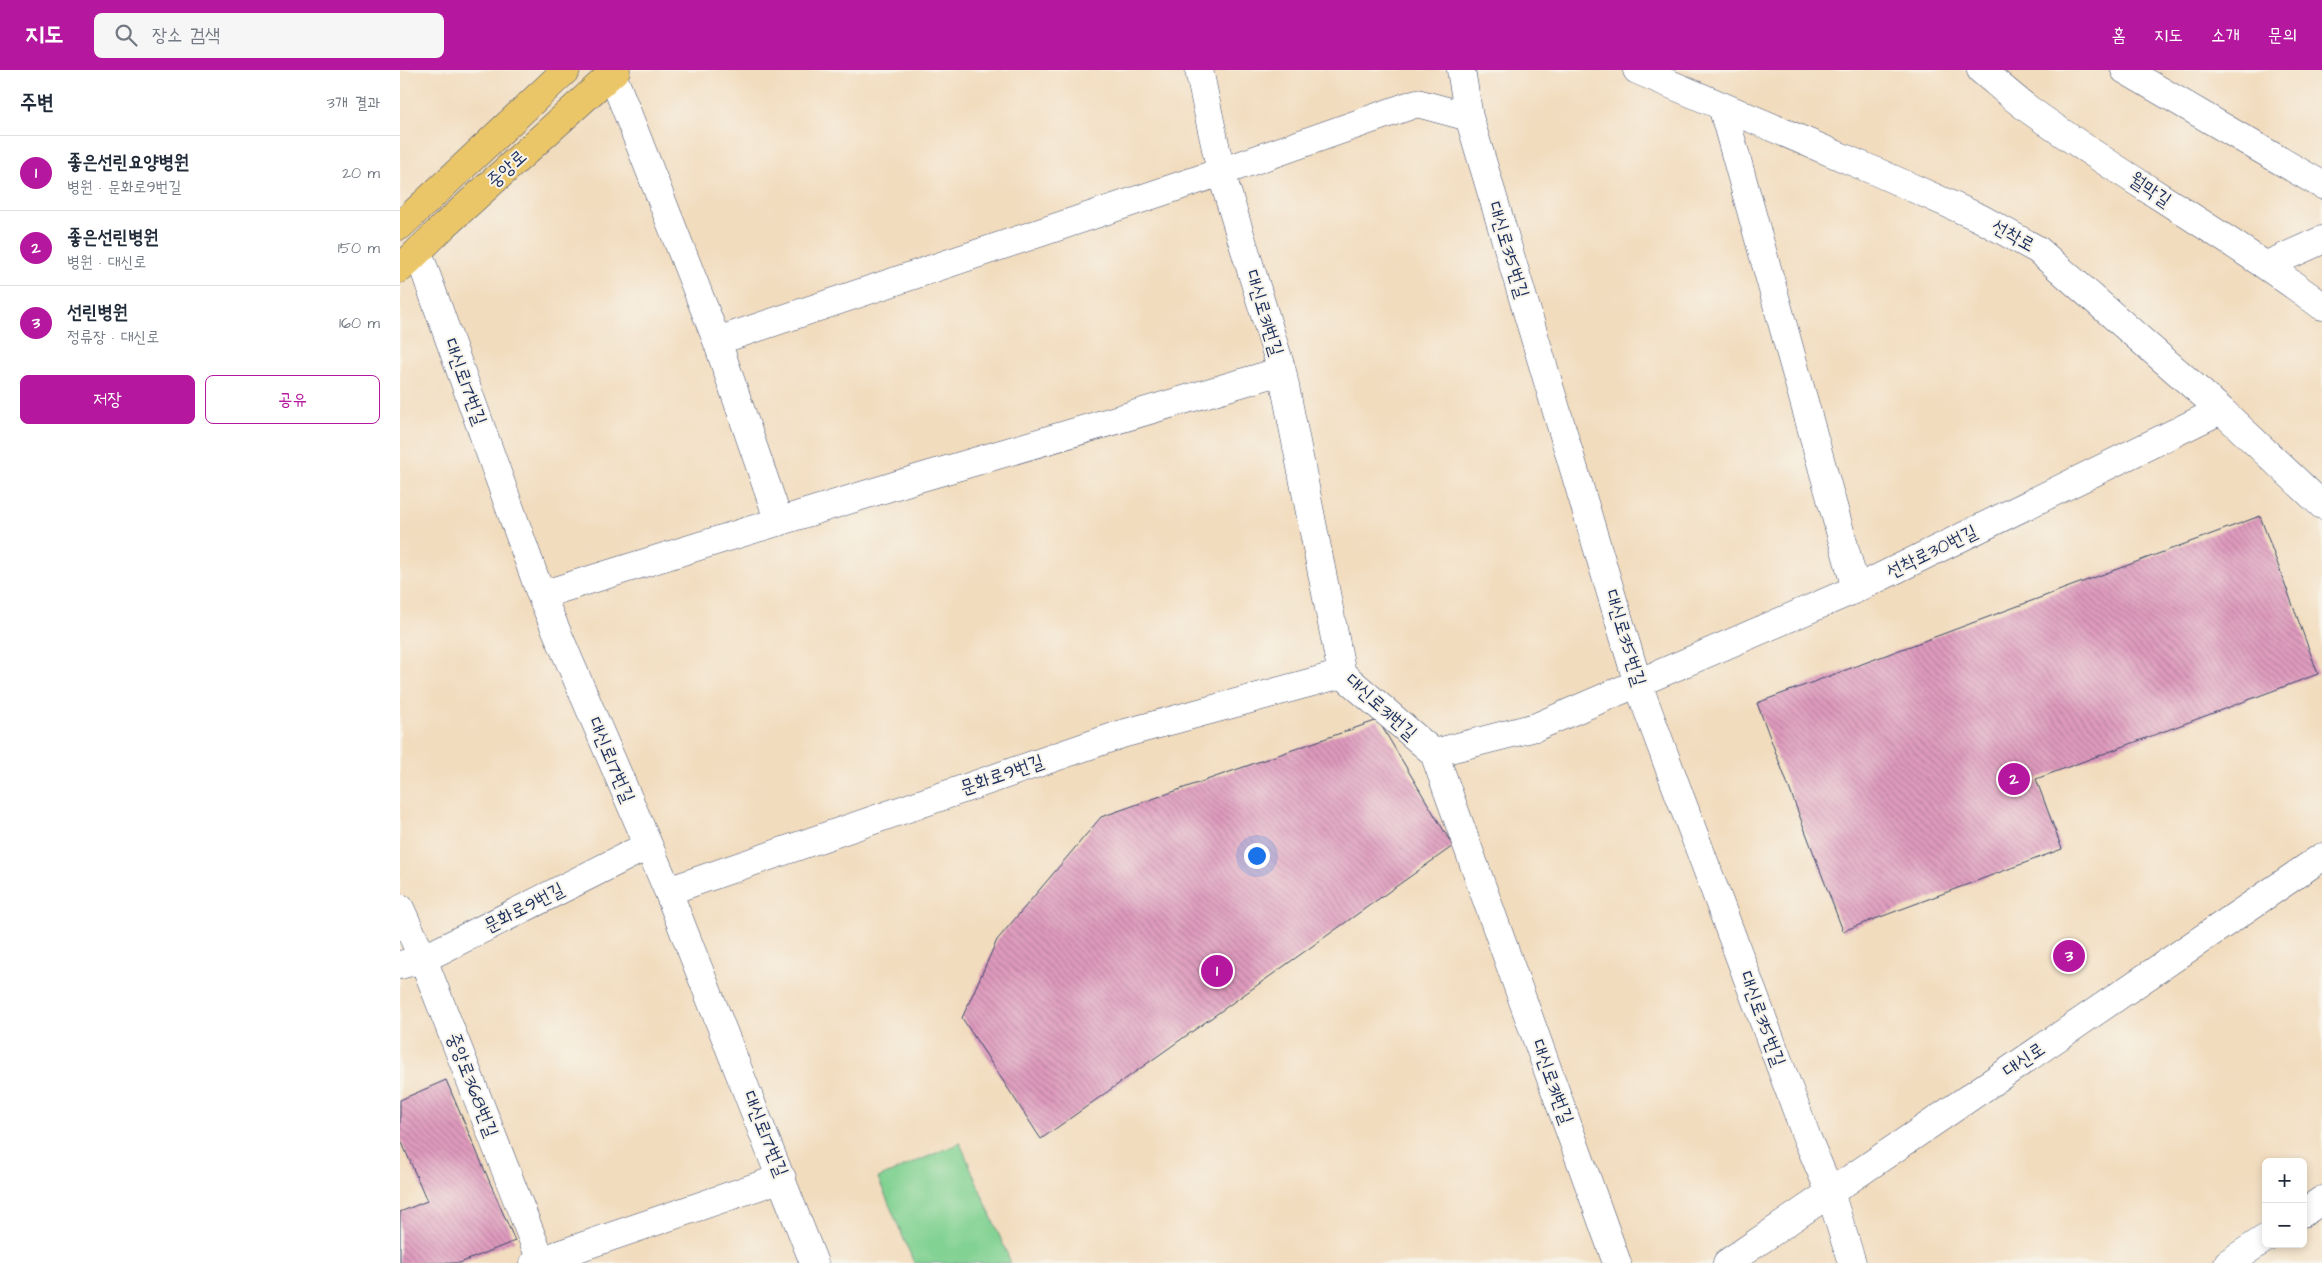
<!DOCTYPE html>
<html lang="ko">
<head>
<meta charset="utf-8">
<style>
	:root { --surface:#fff; --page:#f6f6f7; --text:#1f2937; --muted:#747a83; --line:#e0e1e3; --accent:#b5179e }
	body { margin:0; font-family:"Architects Daughter","Poor Story",sans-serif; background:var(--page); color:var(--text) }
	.controls { position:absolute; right:15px; bottom:15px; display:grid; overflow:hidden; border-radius:8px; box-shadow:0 2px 8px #0003 }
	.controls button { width:45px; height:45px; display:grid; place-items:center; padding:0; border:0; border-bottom:1px solid var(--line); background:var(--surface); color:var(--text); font:25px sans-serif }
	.you { position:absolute; left:856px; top:785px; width:18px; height:18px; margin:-12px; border:4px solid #fff; border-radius:50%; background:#1a73e8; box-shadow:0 0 0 8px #1a73e833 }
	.badge { display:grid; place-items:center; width:32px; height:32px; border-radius:50%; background:var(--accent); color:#fff; font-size:16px; font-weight:700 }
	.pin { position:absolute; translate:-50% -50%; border:2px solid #fff; box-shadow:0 1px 5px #0006 }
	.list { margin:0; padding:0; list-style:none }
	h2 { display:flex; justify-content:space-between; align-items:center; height:65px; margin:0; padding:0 20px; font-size:21px }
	h2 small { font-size:16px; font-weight:400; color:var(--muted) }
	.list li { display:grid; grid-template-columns:32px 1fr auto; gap:15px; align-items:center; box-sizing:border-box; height:75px; padding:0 20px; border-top:1px solid var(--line) }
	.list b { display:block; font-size:19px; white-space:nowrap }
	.list p { margin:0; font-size:16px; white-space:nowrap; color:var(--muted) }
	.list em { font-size:16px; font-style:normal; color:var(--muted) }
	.actions { display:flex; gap:10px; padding:15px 20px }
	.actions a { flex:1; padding:11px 0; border:1px solid var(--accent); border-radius:8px; text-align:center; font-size:18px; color:var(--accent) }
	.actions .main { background:var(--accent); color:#fff }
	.icon { flex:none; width:28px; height:28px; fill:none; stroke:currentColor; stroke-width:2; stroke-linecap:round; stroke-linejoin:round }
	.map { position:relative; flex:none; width:1922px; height:1193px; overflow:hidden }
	header { display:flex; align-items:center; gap:30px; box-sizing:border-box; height:70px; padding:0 25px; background:var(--accent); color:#fff }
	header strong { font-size:24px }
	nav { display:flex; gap:28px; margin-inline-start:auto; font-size:18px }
	.search { width:350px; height:45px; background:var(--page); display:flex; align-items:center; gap:12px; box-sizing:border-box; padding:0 18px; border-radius:8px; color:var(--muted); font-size:19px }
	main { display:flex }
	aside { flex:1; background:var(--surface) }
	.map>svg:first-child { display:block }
	.pitch { fill:#82d293; stroke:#4e8078 }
	.building { fill:url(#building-back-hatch) }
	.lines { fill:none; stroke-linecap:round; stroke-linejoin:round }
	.minor-casing { stroke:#3b496c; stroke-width:29 }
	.major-casing { stroke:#3b496c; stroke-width:29 }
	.minor { stroke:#fff; stroke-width:28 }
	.major { stroke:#ebc669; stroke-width:28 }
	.labels { text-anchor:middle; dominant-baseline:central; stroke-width:4; stroke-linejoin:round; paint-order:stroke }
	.street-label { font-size:19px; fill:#1b2f5e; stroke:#f7f3e8 }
</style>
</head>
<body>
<header>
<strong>지도</strong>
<div class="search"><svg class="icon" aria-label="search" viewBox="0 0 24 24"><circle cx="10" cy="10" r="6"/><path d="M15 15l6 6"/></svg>장소 검색</div>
<nav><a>홈</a><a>지도</a><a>소개</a><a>문의</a></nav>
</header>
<main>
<aside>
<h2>주변<small>3개 결과</small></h2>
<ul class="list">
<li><span class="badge">1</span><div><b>좋은선린요양병원</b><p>병원 · 문화로9번길</p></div><em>20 m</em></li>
<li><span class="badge">2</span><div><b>좋은선린병원</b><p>병원 · 대신로</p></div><em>150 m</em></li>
<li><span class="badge">3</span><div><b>선린병원</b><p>정류장 · 대신로</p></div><em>160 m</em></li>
</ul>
<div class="actions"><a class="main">저장</a><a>공유</a></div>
</aside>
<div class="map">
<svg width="1922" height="1193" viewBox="0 0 1922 1193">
	<defs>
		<pattern id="building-back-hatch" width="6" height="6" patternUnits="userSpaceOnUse" patternTransform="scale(1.25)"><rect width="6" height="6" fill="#df9abd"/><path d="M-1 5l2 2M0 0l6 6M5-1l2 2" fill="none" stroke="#b47e9d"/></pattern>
	</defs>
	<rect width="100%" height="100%" fill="#f7f3e8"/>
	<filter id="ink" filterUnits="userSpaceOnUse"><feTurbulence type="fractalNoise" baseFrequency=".02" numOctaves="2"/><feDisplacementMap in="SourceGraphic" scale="10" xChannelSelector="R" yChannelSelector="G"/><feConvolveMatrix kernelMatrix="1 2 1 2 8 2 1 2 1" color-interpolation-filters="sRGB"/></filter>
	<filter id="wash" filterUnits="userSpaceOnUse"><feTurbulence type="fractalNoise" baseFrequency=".0096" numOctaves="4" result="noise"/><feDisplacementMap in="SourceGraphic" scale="20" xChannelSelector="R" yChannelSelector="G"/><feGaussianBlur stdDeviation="1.12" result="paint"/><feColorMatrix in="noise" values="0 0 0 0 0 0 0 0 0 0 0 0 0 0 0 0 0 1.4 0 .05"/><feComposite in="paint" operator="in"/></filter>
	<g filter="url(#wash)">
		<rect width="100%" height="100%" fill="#f2dcbe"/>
		<!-- pitch -->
		<path class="pitch" d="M560 1073 611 1193H514L478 1108Z"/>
		<g id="blocks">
			<!-- building -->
			<path class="building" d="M1860 446 1918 604 1636 709 1662 779 1443 861 1357 633Z
				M978 650 1053 776 641 1069 562 948 597 870 701 747Z
				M46 1010 115 1171 60 1193H0V1142L27 1131 0 1068V1030Z"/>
		</g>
	</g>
	<g filter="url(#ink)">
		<use href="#blocks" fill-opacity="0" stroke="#3b496c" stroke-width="1"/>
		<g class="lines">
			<defs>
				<path id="minor" d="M799 0 821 102 882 301 942 604 1034 683 1217 1193
					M1061 0 1069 47 1238 614 1407 1068 1430 1122 1452 1193
					M1237 0 1477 102 1580 148 1638 180 1821 340 1922 435
					M1581 0C1598 14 1614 29 1631 41 1726 109 1829 166 1922 236
					M1725 0 1922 115
					M212 4 317 271 379 452
					M1322 36 1456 519
					M18 182 141 525 268 821 414 1193
					M1867 195 1922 170
					M317 271 821 102 1017 33 1069 47
					M141 525 516 409 882 301
					M1034 683 1136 657 1456 519 1821 340
					M268 821 722 664 942 604
					M0 838 23 889 142 1193
					M0 895 23 889 247 776
					M1903 1143 1922 1130
					M134 1193 382 1108
					M1327 1193 1922 787
					M1828 1193 1866 1168"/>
				<path id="major" d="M0 156 166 0
					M0 199 45 155 216 0"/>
			</defs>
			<!-- minor casing -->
			<use href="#minor" class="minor-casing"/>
			<!-- major casing -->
			<use href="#major" class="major-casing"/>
			<!-- minor -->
			<use href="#minor" class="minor"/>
			<!-- major -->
			<use href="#major" class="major"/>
		</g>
	</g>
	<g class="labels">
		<!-- street labels -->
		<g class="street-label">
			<text transform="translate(107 99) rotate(-42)">중앙로</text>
			<text transform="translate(1750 120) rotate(34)">월막길</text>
			<text transform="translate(1613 166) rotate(29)">선착로</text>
			<text transform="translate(1108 180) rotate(73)">대신로35번길</text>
			<text transform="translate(864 243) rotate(73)">대신로31번길</text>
			<text transform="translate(65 312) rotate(70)">대신로17번길</text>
			<text transform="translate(1532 482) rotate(-26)">선착로30번길</text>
			<text transform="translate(1225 568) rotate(73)">대신로35번길</text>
			<text transform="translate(981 637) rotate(42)">대신로31번길</text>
			<text transform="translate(211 690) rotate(67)">대신로17번길</text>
			<text transform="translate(602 705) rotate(-19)">문화로9번길</text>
			<text transform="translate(124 838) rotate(-27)">문화로9번길</text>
			<text transform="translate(1362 949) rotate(70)">대신로35번길</text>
			<text transform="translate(1624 990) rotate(-34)">대신로</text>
			<text transform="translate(1152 1012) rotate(70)">대신로31번길</text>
			<text transform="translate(72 1015) rotate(69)">중앙로368번길</text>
			<text transform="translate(365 1064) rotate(68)">대신로17번길</text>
		</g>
	</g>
</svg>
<div class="controls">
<button>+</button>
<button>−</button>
</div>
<div class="you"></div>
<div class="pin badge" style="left:817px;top:901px">1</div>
<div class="pin badge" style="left:1614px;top:709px">2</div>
<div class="pin badge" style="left:1669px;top:886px">3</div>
</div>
</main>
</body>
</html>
